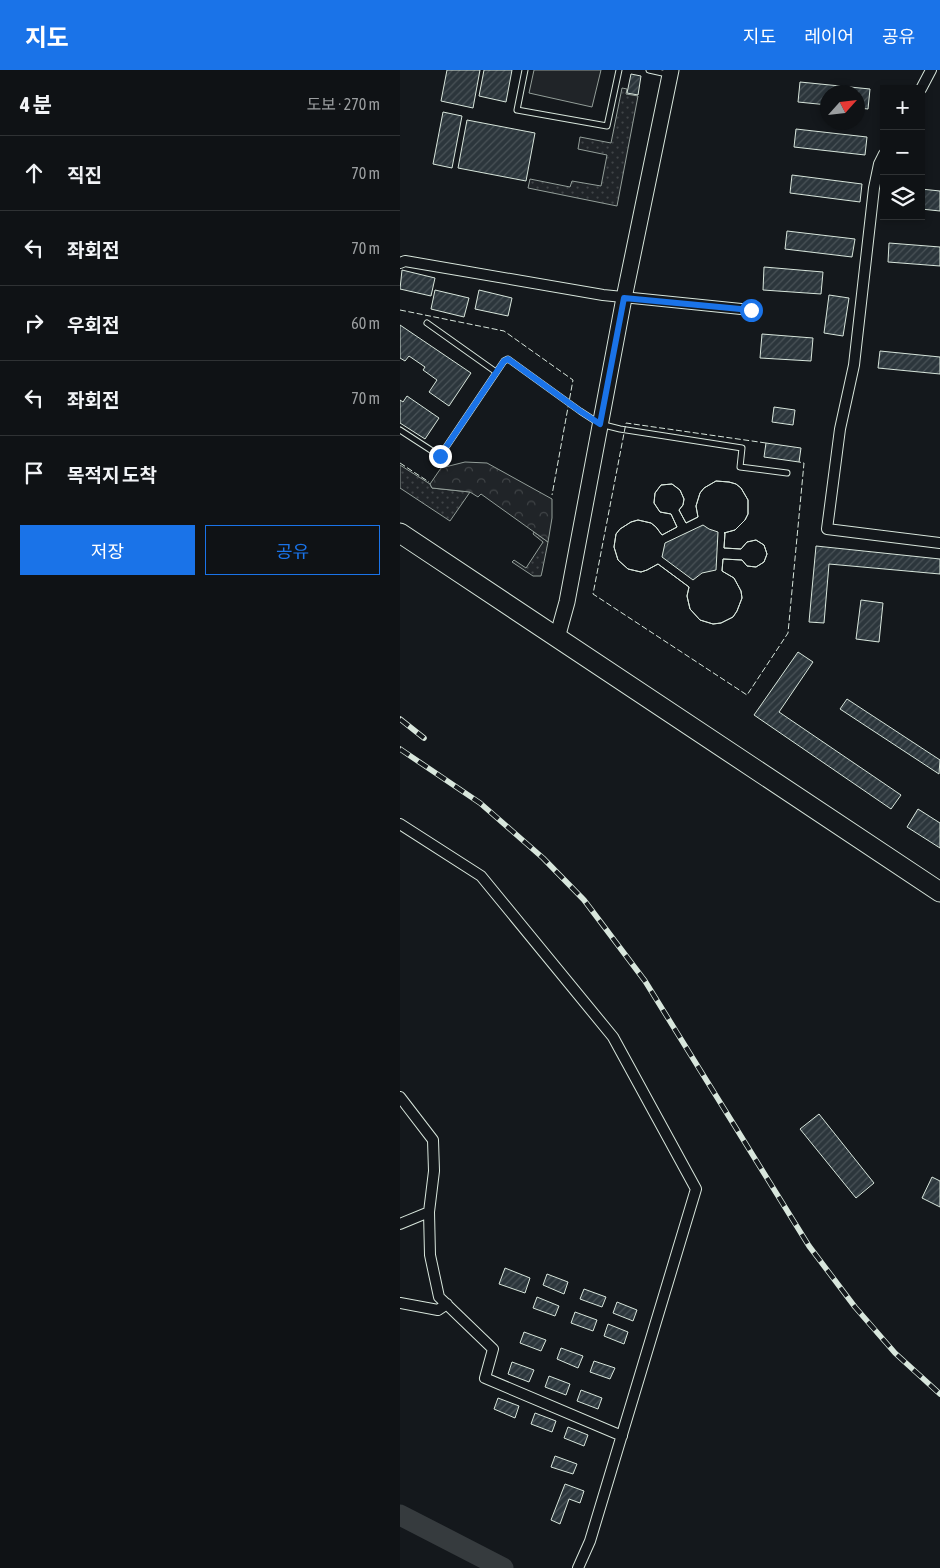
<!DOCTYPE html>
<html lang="ko">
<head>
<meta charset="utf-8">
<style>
	:root { --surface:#0f1215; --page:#181b1e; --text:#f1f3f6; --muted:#9b9ea0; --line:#2f3234; --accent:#1a73e8 }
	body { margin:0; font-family:"Asap Condensed","Noto Sans KR",sans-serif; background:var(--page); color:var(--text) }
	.controls { position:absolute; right:15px; top:15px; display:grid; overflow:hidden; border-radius:0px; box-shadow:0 2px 8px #0003 }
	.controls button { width:45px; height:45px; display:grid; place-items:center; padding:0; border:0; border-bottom:1px solid var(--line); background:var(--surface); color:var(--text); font:25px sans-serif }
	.compass { position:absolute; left:420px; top:15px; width:45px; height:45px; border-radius:50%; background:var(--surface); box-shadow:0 2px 8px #0003; rotate:63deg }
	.stop { position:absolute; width:15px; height:15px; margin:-11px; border:4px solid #1a73e8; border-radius:50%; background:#fff }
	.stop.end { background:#1a73e8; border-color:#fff; box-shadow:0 1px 5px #0008 }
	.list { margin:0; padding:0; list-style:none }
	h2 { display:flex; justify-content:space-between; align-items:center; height:65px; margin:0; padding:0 20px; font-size:21px }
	h2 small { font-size:16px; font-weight:400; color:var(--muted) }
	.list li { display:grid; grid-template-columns:32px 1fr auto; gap:15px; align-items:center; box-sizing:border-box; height:75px; padding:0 20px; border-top:1px solid var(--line) }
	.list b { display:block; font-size:19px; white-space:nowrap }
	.list em { font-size:16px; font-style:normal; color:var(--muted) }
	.actions { display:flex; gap:10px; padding:15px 20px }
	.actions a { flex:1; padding:11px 0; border:1px solid var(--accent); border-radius:0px; text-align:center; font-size:18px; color:var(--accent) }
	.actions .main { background:var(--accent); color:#fff }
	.icon { flex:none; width:28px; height:28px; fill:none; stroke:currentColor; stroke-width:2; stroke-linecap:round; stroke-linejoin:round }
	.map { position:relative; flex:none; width:540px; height:1498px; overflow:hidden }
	header { display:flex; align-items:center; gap:30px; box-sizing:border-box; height:70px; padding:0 25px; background:var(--accent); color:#fff }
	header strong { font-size:24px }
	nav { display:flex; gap:28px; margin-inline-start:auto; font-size:18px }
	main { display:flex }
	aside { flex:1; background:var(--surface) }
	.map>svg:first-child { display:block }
	.grass { fill:url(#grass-dots); stroke:#939e99 }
	.forest { fill:url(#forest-crowns); stroke:#939e99 }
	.park { fill:#202428; stroke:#939e99 }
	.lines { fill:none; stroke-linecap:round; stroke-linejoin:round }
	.river { stroke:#363b3e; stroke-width:21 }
	.building { fill:url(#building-hatch); stroke:#d8e6dc; fill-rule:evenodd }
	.lane-casing { stroke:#d8e6dc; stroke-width:7 }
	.street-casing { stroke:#d8e6dc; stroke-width:12 }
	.secondary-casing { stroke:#d8e6dc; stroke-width:17 }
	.highway-casing { stroke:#d8e6dc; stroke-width:21 }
	.lane { stroke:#14181c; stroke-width:5 }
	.street { stroke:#14181c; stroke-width:10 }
	.secondary { stroke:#14181c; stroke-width:15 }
	.highway { stroke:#14181c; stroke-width:19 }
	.rail-casing { stroke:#d8e6dc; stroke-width:5.5 }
	.rail { stroke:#14181c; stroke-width:4; stroke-dasharray:11; stroke-linecap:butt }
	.fence { stroke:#d8e6dc; stroke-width:1; stroke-dasharray:6 2.5; stroke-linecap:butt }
	.route { stroke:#1a73e8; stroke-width:6 }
</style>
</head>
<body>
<header>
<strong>지도</strong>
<nav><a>지도</a><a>레이어</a><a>공유</a></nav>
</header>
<main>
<aside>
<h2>4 분<small>도보 · 270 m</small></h2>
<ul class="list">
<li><svg class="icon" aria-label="ahead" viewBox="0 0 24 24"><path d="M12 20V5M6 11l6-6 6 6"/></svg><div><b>직진</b></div><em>70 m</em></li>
<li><svg class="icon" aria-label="left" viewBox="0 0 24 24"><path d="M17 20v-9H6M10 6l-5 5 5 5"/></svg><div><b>좌회전</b></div><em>70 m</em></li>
<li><svg class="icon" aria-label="right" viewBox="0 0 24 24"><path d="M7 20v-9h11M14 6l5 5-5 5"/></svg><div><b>우회전</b></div><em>60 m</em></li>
<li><svg class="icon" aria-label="left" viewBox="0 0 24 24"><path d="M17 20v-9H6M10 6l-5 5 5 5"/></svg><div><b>좌회전</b></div><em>70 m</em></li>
<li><svg class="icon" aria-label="arrive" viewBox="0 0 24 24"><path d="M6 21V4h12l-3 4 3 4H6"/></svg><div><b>목적지 도착</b></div></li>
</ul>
<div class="actions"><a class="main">저장</a><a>공유</a></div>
</aside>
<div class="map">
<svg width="540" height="1498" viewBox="0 0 540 1498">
	<defs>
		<pattern id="grass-dots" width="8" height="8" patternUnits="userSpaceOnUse" patternTransform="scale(1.25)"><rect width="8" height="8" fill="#202428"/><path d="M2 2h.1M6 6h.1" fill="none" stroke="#404447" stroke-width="1.8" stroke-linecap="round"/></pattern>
		<pattern id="forest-crowns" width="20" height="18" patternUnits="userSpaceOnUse" patternTransform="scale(1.25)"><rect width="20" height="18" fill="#202428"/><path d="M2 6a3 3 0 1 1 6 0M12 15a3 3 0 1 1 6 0" fill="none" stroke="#404447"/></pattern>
		<pattern id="building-hatch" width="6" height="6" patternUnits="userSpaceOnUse" patternTransform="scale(1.25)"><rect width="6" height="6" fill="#2c363c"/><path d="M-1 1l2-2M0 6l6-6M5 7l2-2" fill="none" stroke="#4a5358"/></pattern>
	</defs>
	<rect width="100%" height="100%" fill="#14181c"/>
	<!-- grass -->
	<path class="grass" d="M222 18 227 19 226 24 238 26 217 136 128 118 130 109 170 117 172 111 201 116 207 85 178 79 180 67 211 73Z
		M0 395 30 414 32 418 70 422 50 451 0 418Z
		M134 462 148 472 142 502 141 506H133L112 492 114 490 126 498 143 472 133 464Z"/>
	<!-- forest -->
	<path class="forest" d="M65 392 87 393 152 429V448L148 472 81 424 78 427 70 422 32 418 30 414 41 398Z"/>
	<!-- park -->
	<path class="park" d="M134 0H201L192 37 129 23Z"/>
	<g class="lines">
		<!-- river -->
		<path class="river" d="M0 1445 103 1498"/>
	</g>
	<!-- building -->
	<path class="building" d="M47 0H80L73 38 41 31Z
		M84 0H112L106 32 79 26Z
		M231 4 241 6 238 25 227 23Z
		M400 12 470 19 468 39 458 38V22H428V35L398 32Z
		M43 42 62 46 52 98 33 94Z
		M67 50 135 63 126 111 58 98Z
		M396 59 467 67 465 85 394 77Z
		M392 105 462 114 460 132 390 123Z
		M521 119 540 121V141L521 139Z
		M387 161 455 169 452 187 385 179Z
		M489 173 540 177V196L488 192Z
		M364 197 423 202 421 224 363 220Z
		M2 200 35 208 31 226 0 219Z
		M35 220 69 228 64 247 31 239Z
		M79 220 112 228 108 246 75 239Z
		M429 225 449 228 443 266 424 263Z
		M0 255 71 303 49 336 29 322 37 310 23 300 25 297 9 286 5 291 0 288Z
		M362 264 413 268 411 291 360 288Z
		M480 281 540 287V304L478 298Z
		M7 326 39 348 25 369 0 353V330L3 332Z
		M374 337 395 340 393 355 372 352Z
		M366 373 401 378 399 392 364 387Z
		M316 411 329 412 336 414 341 418 348 430V444L345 450 335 460 324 463H325L324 478 341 479 347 472 356 470 364 475 367 484 364 492 356 497 347 496 342 490 323 489 322 501 334 508 341 521 342 528 337 541 333 547 321 553 313 554 300 550 290 539 287 526 289 517 258 494 247 500 241 502 228 499 218 490 214 477 216 464 220 459 231 452 238 450 251 453 256 457 262 465 277 457 271 444 260 442 254 433 255 423 261 415 272 414 280 420 284 429 283 435 279 440 286 453 298 447 296 436 300 423 304 418ZM303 455 309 459 318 462 316 500 302 503 293 510 262 487 265 473Z
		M316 411 329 412 336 414 341 418 348 430V444L345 450 335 460 324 463H325L324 478 341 479 347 472 356 470 364 475 367 484 364 492 356 497 347 496 342 490 323 489 322 501 334 508 341 521 342 528 337 541 333 547 321 553 313 554 300 550 290 539 287 526 289 517 258 494 247 500 241 502 228 499 218 490 214 477 216 464 220 459 231 452 238 450 251 453 256 457 262 465 277 457 271 444 260 442 254 433 255 423 261 415 272 414 280 420 284 429 283 435 279 440 286 453 298 447 296 436 300 423 304 418Z
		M416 476 540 489V504L429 494 424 553 409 552Z
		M461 530 483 533 479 572 456 569Z
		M398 582 413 592 379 642 501 725 491 739 354 645Z
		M447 629 540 690 539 704 440 639Z
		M518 739 540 753V778L507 757Z
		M419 1044 474 1113 456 1128 400 1059Z
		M532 1107 540 1111V1137L522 1128Z
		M105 1198 130 1208 125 1223 99 1214Z
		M147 1204 168 1212 164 1224 143 1215Z
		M184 1219 206 1227 202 1237 180 1229Z
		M137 1227 159 1236 155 1246 133 1238Z
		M217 1232 237 1240 233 1251 213 1243Z
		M175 1242 197 1250 193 1261 171 1253Z
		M208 1254 228 1262 224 1274 204 1266Z
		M124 1262 146 1270 141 1281 120 1273Z
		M161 1278 183 1286 178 1298 157 1289Z
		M194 1291 215 1298 210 1309 190 1302Z
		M112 1292 134 1300 129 1312 108 1304Z
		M149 1306 170 1314 166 1325 145 1317Z
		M181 1320 202 1328 198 1339 177 1331Z
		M98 1328 119 1336 115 1348 94 1339Z
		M135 1343 156 1351 152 1362 131 1354Z
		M168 1357 188 1365 184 1376 164 1368Z
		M155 1386 177 1394 173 1404 151 1397Z
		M165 1414 184 1421 180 1433 169 1429 160 1454 151 1450Z"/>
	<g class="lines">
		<defs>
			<path id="lane" d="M125 0 117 40 207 56 219 0
				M249 0 267 4
				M27 253 96 302
				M0 360 40 386 104 291 108 289 180 341 200 354 220 359 342 378 340 397 387 403"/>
			<path id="street" d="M521 19 531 0
				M484 84 479 94 474 118 454 295 440 359 427 459 540 473
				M0 193 5 191 203 225 351 240
				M0 754 81 806 213 967 296 1119 190 1471 178 1498
				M0 1027 33 1070 34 1101 29 1142 30 1185 39 1227 93 1279 85 1308 222 1366
				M0 1154 29 1142
				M0 1233 38 1240 47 1234"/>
			<path id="secondary" d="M157 568 167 532 224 228 271 0"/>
			<path id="highway" d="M0 463 540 822"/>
		</defs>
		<!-- lane casing -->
		<use href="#lane" class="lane-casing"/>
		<!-- street casing -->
		<use href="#street" class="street-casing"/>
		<!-- secondary casing -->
		<use href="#secondary" class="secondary-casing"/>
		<!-- highway casing -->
		<use href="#highway" class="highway-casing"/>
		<!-- lane -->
		<use href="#lane" class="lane"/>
		<!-- street -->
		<use href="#street" class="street"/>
		<!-- secondary -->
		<use href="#secondary" class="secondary"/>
		<!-- highway -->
		<use href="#highway" class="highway"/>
		<defs>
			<path id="rail" d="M0 649 24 668
				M0 679 80 733 143 788 184 830 245 911 409 1176 455 1237 495 1283 540 1324"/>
		</defs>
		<!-- rail casing -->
		<use href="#rail" class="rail-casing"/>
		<!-- rail -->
		<use href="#rail" class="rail"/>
		<!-- fence -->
		<path class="fence" d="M0 240 104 261 173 310 152 425
			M366 373 226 353 193 524 347 625 388 563 404 393 399 392
			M0 393 29 412"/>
	</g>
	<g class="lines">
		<!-- route -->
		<path class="route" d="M40 386 104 291 108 289 180 341 200 354 224 228 351 240"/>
	</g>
</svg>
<div class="controls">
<button>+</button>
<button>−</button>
<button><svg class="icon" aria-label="layers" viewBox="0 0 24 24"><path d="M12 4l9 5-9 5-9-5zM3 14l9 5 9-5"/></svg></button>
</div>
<svg class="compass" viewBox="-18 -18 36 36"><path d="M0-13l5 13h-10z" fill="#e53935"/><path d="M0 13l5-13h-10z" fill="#9b9ea0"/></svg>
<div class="stop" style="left:351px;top:240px"></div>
<div class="stop end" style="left:40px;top:386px"></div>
</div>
</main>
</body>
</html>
